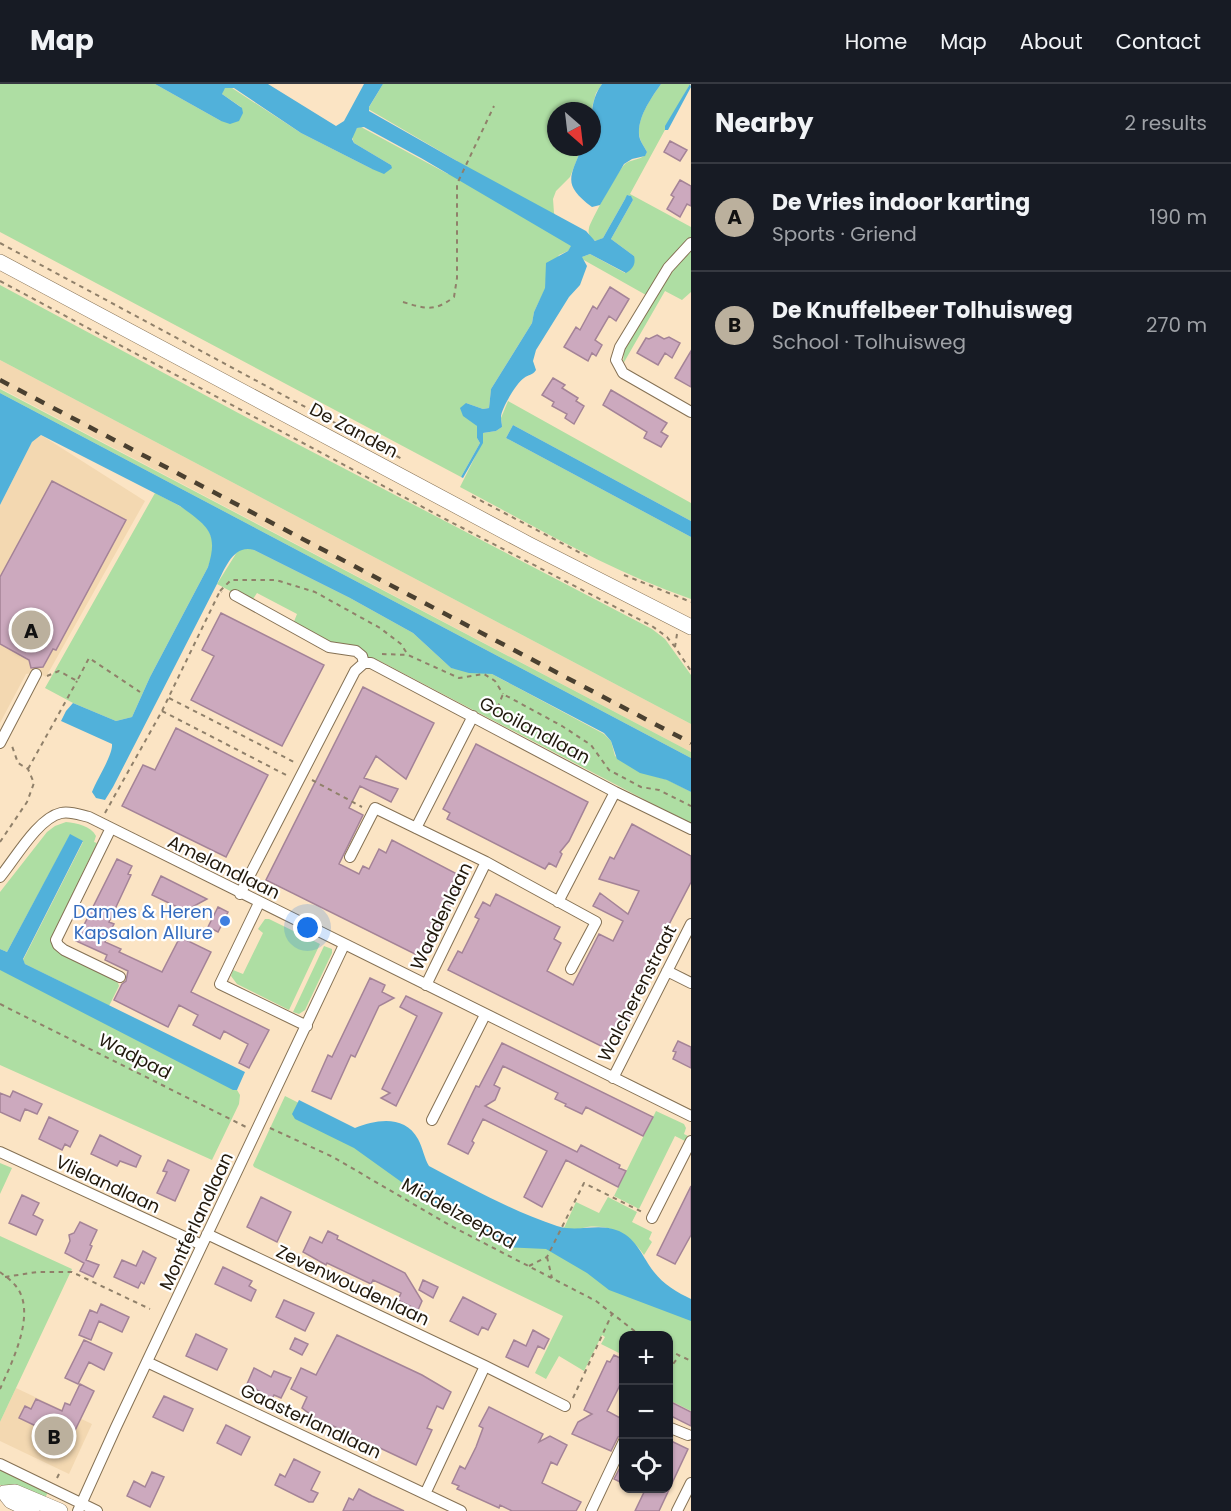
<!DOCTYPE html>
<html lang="en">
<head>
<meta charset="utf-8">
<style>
	:root { --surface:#171b24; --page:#242831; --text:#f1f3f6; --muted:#9ea1a6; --line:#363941; --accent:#bbb09d }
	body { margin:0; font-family:Poppins,sans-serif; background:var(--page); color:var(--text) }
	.controls { position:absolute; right:18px; bottom:18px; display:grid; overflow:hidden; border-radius:12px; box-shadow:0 2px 4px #0004 }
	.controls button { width:54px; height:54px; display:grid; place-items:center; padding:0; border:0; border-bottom:2px solid var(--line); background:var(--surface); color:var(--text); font:30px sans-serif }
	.compass { position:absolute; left:547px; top:18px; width:54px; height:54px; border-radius:50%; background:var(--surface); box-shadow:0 2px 4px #0004; rotate:152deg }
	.you { position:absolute; left:308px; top:844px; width:21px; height:21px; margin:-15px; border:4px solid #fff; border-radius:50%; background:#1a73e8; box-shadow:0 0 0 9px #1a73e833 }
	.badge { display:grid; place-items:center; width:39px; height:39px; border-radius:50%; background:var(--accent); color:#111; font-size:20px; font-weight:700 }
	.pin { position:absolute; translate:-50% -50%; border:3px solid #fff; box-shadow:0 2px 6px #0006 }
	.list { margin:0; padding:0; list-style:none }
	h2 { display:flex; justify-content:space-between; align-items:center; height:78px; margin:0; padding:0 24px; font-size:26px }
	h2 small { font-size:20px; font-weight:400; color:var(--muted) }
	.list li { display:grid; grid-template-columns:39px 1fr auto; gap:18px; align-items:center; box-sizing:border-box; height:108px; padding:0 24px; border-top:2px solid var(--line) }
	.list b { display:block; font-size:22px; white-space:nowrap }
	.list p { margin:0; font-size:20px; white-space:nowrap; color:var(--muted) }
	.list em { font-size:20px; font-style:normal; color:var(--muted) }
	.icon { flex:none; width:33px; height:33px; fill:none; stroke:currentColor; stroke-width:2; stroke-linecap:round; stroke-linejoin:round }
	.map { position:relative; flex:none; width:691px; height:1427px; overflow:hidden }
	header { display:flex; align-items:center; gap:36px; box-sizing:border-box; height:84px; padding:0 30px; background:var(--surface); border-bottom:2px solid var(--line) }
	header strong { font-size:28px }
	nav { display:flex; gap:33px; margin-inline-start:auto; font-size:21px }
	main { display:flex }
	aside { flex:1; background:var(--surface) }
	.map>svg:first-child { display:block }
	.built { fill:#f3d8b1 }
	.green { fill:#aedea3 }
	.water { fill:#51b1da }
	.building { fill:#cca9be; stroke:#a48397; stroke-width:1.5 }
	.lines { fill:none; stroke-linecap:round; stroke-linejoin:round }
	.street-casing { stroke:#857154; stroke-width:12 }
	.secondary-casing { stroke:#857154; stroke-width:16 }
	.path { stroke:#90806a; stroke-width:2; stroke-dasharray:4.5 4.5; stroke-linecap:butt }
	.street { stroke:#fff; stroke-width:10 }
	.secondary { stroke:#fff; stroke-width:15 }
	.rail { stroke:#4a4030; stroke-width:4.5; stroke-dasharray:10 10; stroke-linecap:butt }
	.shop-dot { fill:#3f7fe0; stroke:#fff; stroke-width:2 }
	.labels { text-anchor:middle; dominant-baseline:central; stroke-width:4.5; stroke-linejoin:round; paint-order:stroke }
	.street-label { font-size:18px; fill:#21190d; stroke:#fff }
	.shop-label { font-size:18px; fill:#366cbe; stroke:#fff; text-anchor:end }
</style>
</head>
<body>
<header>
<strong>Map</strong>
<nav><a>Home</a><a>Map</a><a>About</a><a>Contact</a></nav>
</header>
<main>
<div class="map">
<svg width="691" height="1427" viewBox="0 0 691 1427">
	<rect width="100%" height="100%" fill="#fbe4c4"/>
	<!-- built -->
	<path class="built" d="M0 276 691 640V668L0 304Z
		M41 351 145 417 46 593 37 588 26 590 0 639V421L32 358Z
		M16 1304 92 1340 69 1390 0 1357V1338Z"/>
	<!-- green -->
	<path class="green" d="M0 0H155L221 37 241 23 222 10 223 5 229 2 301 49 372 85 391 81 354 59 352 53 357 44 361 43 448 90 457 77 368 25 383 0H602L596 9 591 27H556V63H582L570 93 556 107 553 115 554 129 572 162 568 167 559 171 546 195 545 205 534 228 532 239 491 305 489 324 483 325 466 319 477 342V354L480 359 461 393 0 148Z
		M661 0H690L630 110 691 143V153L676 168 646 211 582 175V173L590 170 625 189 634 172 611 155 633 116 629 111 625 115 603 154 596 157 591 154C589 150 588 149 589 144 590 138 618 87 624 81 631 74 643 77 647 68 644 62 639 56 639 49 638 32 652 13 661 0Z
		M691 166V208L682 216 665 207 623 280 624 267 661 204 677 181Z
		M0 201 257 339 652 545 665 555 691 591V640L0 276Z
		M0 305 691 668V674L0 309Z
		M508 317 691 419V437L513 341 506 354 691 453V515C610 487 536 443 460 403L483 357V349L496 347 502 343 501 334Z
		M155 409C175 420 209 433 213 459 214 467 211 475 208 483L150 593 132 633 116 637 73 619 45 604Z
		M250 464 350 514 413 549 451 584 492 590 604 650 611 657 615 672 647 690 668 696 691 708V740L378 576 368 573 365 569 336 561 293 540 297 530 257 509 251 518 217 500 237 468 241 465Z
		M66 738C77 739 91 742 96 752L94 758 97 759 51 855 118 899 119 902 109 922 25 880 23 876 83 758 70 751 7 868 0 865V808L47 748 55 742Z
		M265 835H269L320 860 289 926 237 900 231 892 233 886 243 890 263 849 258 845Z
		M324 862 332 865V869L305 926 299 930 293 928Z
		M0 876 237 1006 240 1011 239 1020 212 1076 0 981Z
		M285 1012 691 1217V1327L669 1316V1289L672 1285 669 1284 668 1252H624L623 1271 601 1260 605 1253 602 1251 584 1287 559 1272 546 1295 535 1289 563 1232 254 1083 253 1081Z
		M656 1027 684 1040 686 1044 684 1050 688 1052 685 1057 675 1052 639 1125 614 1112Z
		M0 1079 12 1084 0 1110Z
		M608 1113 637 1128 632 1138 652 1148 649 1155 652 1158 644 1171C631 1152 612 1140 587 1143 578 1145 573 1147 564 1144L576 1118 599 1129Z
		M0 1152 72 1185 0 1338Z
		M0 1386 48 1408 44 1416 0 1401Z"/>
	<!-- water -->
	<path class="water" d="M155 0H268L336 42 344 37 364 0H383L369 23V27L457 77 586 147 595 157 603 154 625 115 627 111 631 112 633 116 611 155 634 172C636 180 633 185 626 189L590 170 582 173 587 182 580 201 569 213 536 266 533 277 536 286C532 292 529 290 524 294 517 298 501 325 501 333 501 337 502 340 502 343L496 347 483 349V359L463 394 461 393 480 359 477 354V342L463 332 460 324 466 319 483 325 489 324 491 305 532 239 534 228 545 204 546 179 568 167 571 162 421 74 364 43 357 44 352 55 354 59 391 81 392 84 384 90 372 85 301 49 234 4H225L222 10 242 24 243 29 239 37 230 40 221 37Z
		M602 0H661C652 13 638 32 639 50 639 56 644 62 647 68L645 72 632 75 624 80 600 121 592 123C562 100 570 94 582 63H592C592 40 588 19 602 0Z
		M690 0 691 3 668 46H665V42Z
		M0 309 691 674V708L667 696 640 689 617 675 611 657 604 649 492 590 469 589 451 584 413 549 350 514 254 466C233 460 225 485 217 500L113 703 105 716 96 714 92 708C97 695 113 671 112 660L61 637 66 627 73 619 116 637 132 633 150 593 208 483C219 448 207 442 180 422L41 351 32 358 0 421Z
		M513 341 691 437V453L506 354Z
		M70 750 83 757 23 875 25 880 245 988 237 1006H233L0 886V865L7 868Z
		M299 1016 355 1044C377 1035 405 1031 418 1055 423 1064 424 1074 429 1082 471 1104 512 1127 557 1142 579 1149 597 1138 619 1147 637 1155 643 1174 654 1188 663 1200 678 1209 691 1215V1237L609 1206 587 1189 546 1165 505 1163 421 1112 354 1064 295 1035 292 1030Z"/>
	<!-- building -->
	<path class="building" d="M670 57 687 66 680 77 664 68Z
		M680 96 691 102V122L687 120 680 133 667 125 674 113 671 111Z
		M610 203 629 215 616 237 609 232 595 256 602 261 596 272 592 269 588 277 564 263 576 243 580 246 593 222 597 225Z
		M657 251 664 255 669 253 680 259 672 274 665 269 658 281 637 269 646 254 649 255Z
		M691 267V303L675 294Z
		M553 294 565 301 562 304 578 314 576 317 584 322 574 340 565 334 567 330 552 322 554 318 542 311Z
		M611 306 667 339 661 348 668 352 661 363 644 354 647 348 603 321Z
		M52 397 126 436 56 566 53 565 43 583 31 584 29 576 0 560V493Z
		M221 529 324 581 282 662 191 616 214 572 202 566Z
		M363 603 434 639 406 695 376 672 364 694 398 705 391 718 360 702 349 724 363 731 339 780 359 790 363 782 369 785 379 765 386 769 392 756 457 790 450 802 457 806 441 842H440L423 874 266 796Z
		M176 644 268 691 226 773 122 722 143 681 155 686Z
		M476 660 588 718 569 757 560 768 562 770 556 783 549 779 545 785 447 735 450 729 443 725Z
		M632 740 691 772V798L624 927 631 931 625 942 618 938 605 964 448 886 458 867 462 869 479 835 475 833 483 818 490 822 496 810 560 843 554 855 561 859 547 887 573 901 599 850 613 857 623 837 593 822 600 809 628 830 639 807 599 795 610 773 614 775Z
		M117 775 132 782 128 790 131 791 109 838 114 840 105 858 121 865 119 868 162 888 180 853 211 868 191 908 269 946 249 984 239 979 248 960 224 947 220 955 193 941 198 931 179 921 168 943 114 916 122 900 126 897 128 887 105 876 107 871 76 857Z
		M161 792 207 815 185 827 171 820 152 811Z
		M218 823 228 828 218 848 208 843Z
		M370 894 385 901 382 908 394 914 379 922 355 973 351 971 331 1015 312 1007 328 971 332 973Z
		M406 912 442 929 396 1022 381 1014 390 1009 382 1005 417 932 400 923Z
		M678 957 691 963V984L673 975 676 968 673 967Z
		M502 959 653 1033 643 1052 586 1023 582 1030 565 1022 566 1020 555 1015 558 1009 503 982 494 1001 500 1004 495 1016 485 1022 577 1068 581 1061 620 1081 619 1084 626 1087 618 1103 566 1076 542 1123 524 1113 547 1067 483 1035 472 1057 474 1059 468 1070 448 1060 476 1002 479 1003Z
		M13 1007 42 1020 37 1030 25 1025 20 1037 0 1028V1009L10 1013Z
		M49 1033 78 1047 70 1063 65 1060 62 1066 39 1055Z
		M100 1051 141 1072 136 1083 120 1077 117 1082 91 1070Z
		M168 1076 189 1086 175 1117 157 1109 167 1088 163 1087Z
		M691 1102V1151L675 1180 657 1171Z
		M22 1111 39 1119 33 1131 43 1136 36 1151 9 1139Z
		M261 1113 291 1128 277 1158 247 1143Z
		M80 1138 97 1146 90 1161 92 1162 86 1176 99 1181 93 1193 80 1187 84 1179 65 1169 70 1157 69 1151 74 1149Z
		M328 1147 338 1152 337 1155 405 1189 422 1217 418 1226 398 1216 401 1209 373 1196 371 1200 327 1179 326 1181 303 1168 310 1153 322 1159Z
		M143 1167 156 1174 144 1200 141 1198 138 1204 114 1193 122 1176 136 1182Z
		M223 1183 252 1197 249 1202 256 1206 251 1217 215 1200Z
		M423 1196 438 1203 433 1214 419 1206Z
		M463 1213 496 1230 488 1246 482 1243 478 1251 450 1237Z
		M284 1216 314 1229 305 1247 276 1233Z
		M101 1220 129 1233 122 1248 99 1237 91 1256 79 1251 90 1226 97 1229Z
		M533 1246 549 1255 544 1265 538 1262 528 1283 506 1273 514 1256 526 1262Z
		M196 1250 227 1265 217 1286 186 1272Z
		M337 1251 422 1291 451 1308 443 1325 437 1322 427 1344 432 1346 416 1381 314 1333 302 1324 307 1313 291 1305 301 1284 316 1291Z
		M295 1254 308 1260 302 1271 290 1265Z
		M84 1256 112 1269 104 1286 89 1278 78 1300 65 1294Z
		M614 1271 624 1276V1293L607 1327 624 1336V1350L618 1353 611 1367 572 1350 578 1338 592 1330 584 1326 607 1277 610 1278Z
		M254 1284 271 1293 274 1287 291 1294 281 1314 274 1311 272 1315 247 1300Z
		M80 1300 94 1307 67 1363 36 1348 38 1343 19 1334 25 1322 31 1325 36 1315 62 1327 65 1319 70 1321Z
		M164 1312 193 1325 183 1347 153 1333Z
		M669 1317 691 1328V1342L669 1331Z
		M489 1323 543 1350 539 1358 550 1352 567 1361 557 1381 551 1378 542 1399 581 1418 576 1427H512L500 1421 499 1424 457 1405 459 1402 452 1399 460 1382 465 1385 476 1363 483 1344 479 1342Z
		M226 1341 250 1353 241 1371 217 1359Z
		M669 1356 688 1365 659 1427H635L646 1404H669Z
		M294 1375 320 1388 311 1406 318 1409 313 1418H309L275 1401 280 1390 285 1393Z
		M624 1376V1400L614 1395Z
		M152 1388 164 1393 150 1423 127 1412 134 1397 145 1403Z
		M359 1405 372 1412 404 1427H343L349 1414 353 1416Z"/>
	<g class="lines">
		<defs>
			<path id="street" d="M691 159 668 184 620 263 616 276 623 289 691 328
				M235 511 329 563 356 567 362 572 364 579
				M0 659 36 590
				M416 744 473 632
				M110 746 56 856 58 861 64 866 120 893
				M350 773 375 724 486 778 596 838 571 885
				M0 793C15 775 38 734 61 729 71 727 80 731 89 733L691 1032
				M240 810 355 587 364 579H371L615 708 691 745
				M558 818 615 708
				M259 819 220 900 307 942
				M667 887 691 899
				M426 901 486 778
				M613 994 691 840
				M432 1036 485 931
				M0 1068 202 1161
				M652 1134 691 1057
				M207 1150 485 1282 565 1322
				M147 1278 461 1427
				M668 1343 688 1351
				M0 1380 97 1427
				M425 1410 485 1282
				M78 1427 116 1343 344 861
				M591 1427 624 1357
				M677 1427 691 1399"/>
			<path id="secondary" d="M0 178 528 460 691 543
				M4 1409 15 1408 60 1427
				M7 1412 11 1417 32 1427"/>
		</defs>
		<!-- street casing -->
		<use href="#street" class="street-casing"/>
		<!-- secondary casing -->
		<use href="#secondary" class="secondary-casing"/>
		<!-- path -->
		<path class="path" d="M0 159 404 376
			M0 197 447 436 652 542 667 553 675 563
			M403 218C426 225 434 228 454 213L457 194V100L494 22
			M472 412 590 474
			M624 491 691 518
			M220 507 231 496H276L315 508 380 544 401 560 408 571
			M677 550 675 563 691 587
			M382 570 408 571 459 594 484 590 495 597 503 610
			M47 592 59 587 77 597 89 574 140 608
			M169 614 294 678
			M162 627 288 692
			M494 632 503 610 562 642 591 661 609 686 641 703 659 706 691 722
			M28 685 77 597
			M312 696 362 723
			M105 729 162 627 220 507 222 508
			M0 758 27 718 34 699 28 685 18 679 12 662
			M0 920 246 1043
			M270 1044 333 1073 451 1142 596 1217 641 1252
			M547 1173 552 1194
			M529 1182 547 1173 584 1099 642 1128
			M0 1188C5 1192 11 1196 15 1201 38 1227 12 1278 0 1305
			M5 1193 37 1188H72L150 1225
			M668 1266 691 1277
			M668 1287 679 1272
			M573 1314 612 1230
			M57 1394 60 1388"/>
		<!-- street -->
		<use href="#street" class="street"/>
		<!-- secondary -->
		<use href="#secondary" class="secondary"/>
		<!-- rail -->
		<path class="rail" d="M0 296 691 659"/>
	</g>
	<!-- markers -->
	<circle class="shop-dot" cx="225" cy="837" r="6"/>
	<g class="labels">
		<!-- street labels -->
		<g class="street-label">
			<text transform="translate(354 346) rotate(28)">De Zanden</text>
			<text transform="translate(535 646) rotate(28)">Gooilandlaan</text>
			<text transform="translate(224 783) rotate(26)">Amelandlaan</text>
			<text transform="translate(441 832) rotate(-64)">Waddenlaan</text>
			<text transform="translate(637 909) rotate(-63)">Walcherenstraat</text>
			<text transform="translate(135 972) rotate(27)">Wadpad</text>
			<text transform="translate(108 1100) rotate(25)">Vlielandlaan</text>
			<text transform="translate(459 1129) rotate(29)">Middelzeepad</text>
			<text transform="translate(196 1137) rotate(-65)">Montferlandlaan</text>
			<text transform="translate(353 1201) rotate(25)">Zevenwoudenlaan</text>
			<text transform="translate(311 1337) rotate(25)">Gaasterlandlaan</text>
		</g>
		<!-- shop labels -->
		<g class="shop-label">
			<text x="213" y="827">Dames &amp; Heren<tspan x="213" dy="21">Kapsalon Allure</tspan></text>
		</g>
	</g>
</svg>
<div class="controls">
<button>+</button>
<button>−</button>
<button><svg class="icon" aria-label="locate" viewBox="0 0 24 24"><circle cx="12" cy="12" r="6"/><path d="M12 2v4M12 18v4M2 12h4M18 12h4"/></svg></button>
</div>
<svg class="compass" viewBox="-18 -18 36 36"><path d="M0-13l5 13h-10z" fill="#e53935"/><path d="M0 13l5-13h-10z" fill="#9ea1a6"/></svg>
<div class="you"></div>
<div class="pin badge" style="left:31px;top:546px">A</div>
<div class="pin badge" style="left:54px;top:1352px">B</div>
</div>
<aside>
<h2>Nearby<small>2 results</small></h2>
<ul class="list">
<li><span class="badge">A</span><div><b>De Vries indoor karting</b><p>Sports · Griend</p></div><em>190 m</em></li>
<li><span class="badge">B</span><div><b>De Knuffelbeer Tolhuisweg</b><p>School · Tolhuisweg</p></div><em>270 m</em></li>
</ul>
</aside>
</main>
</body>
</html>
